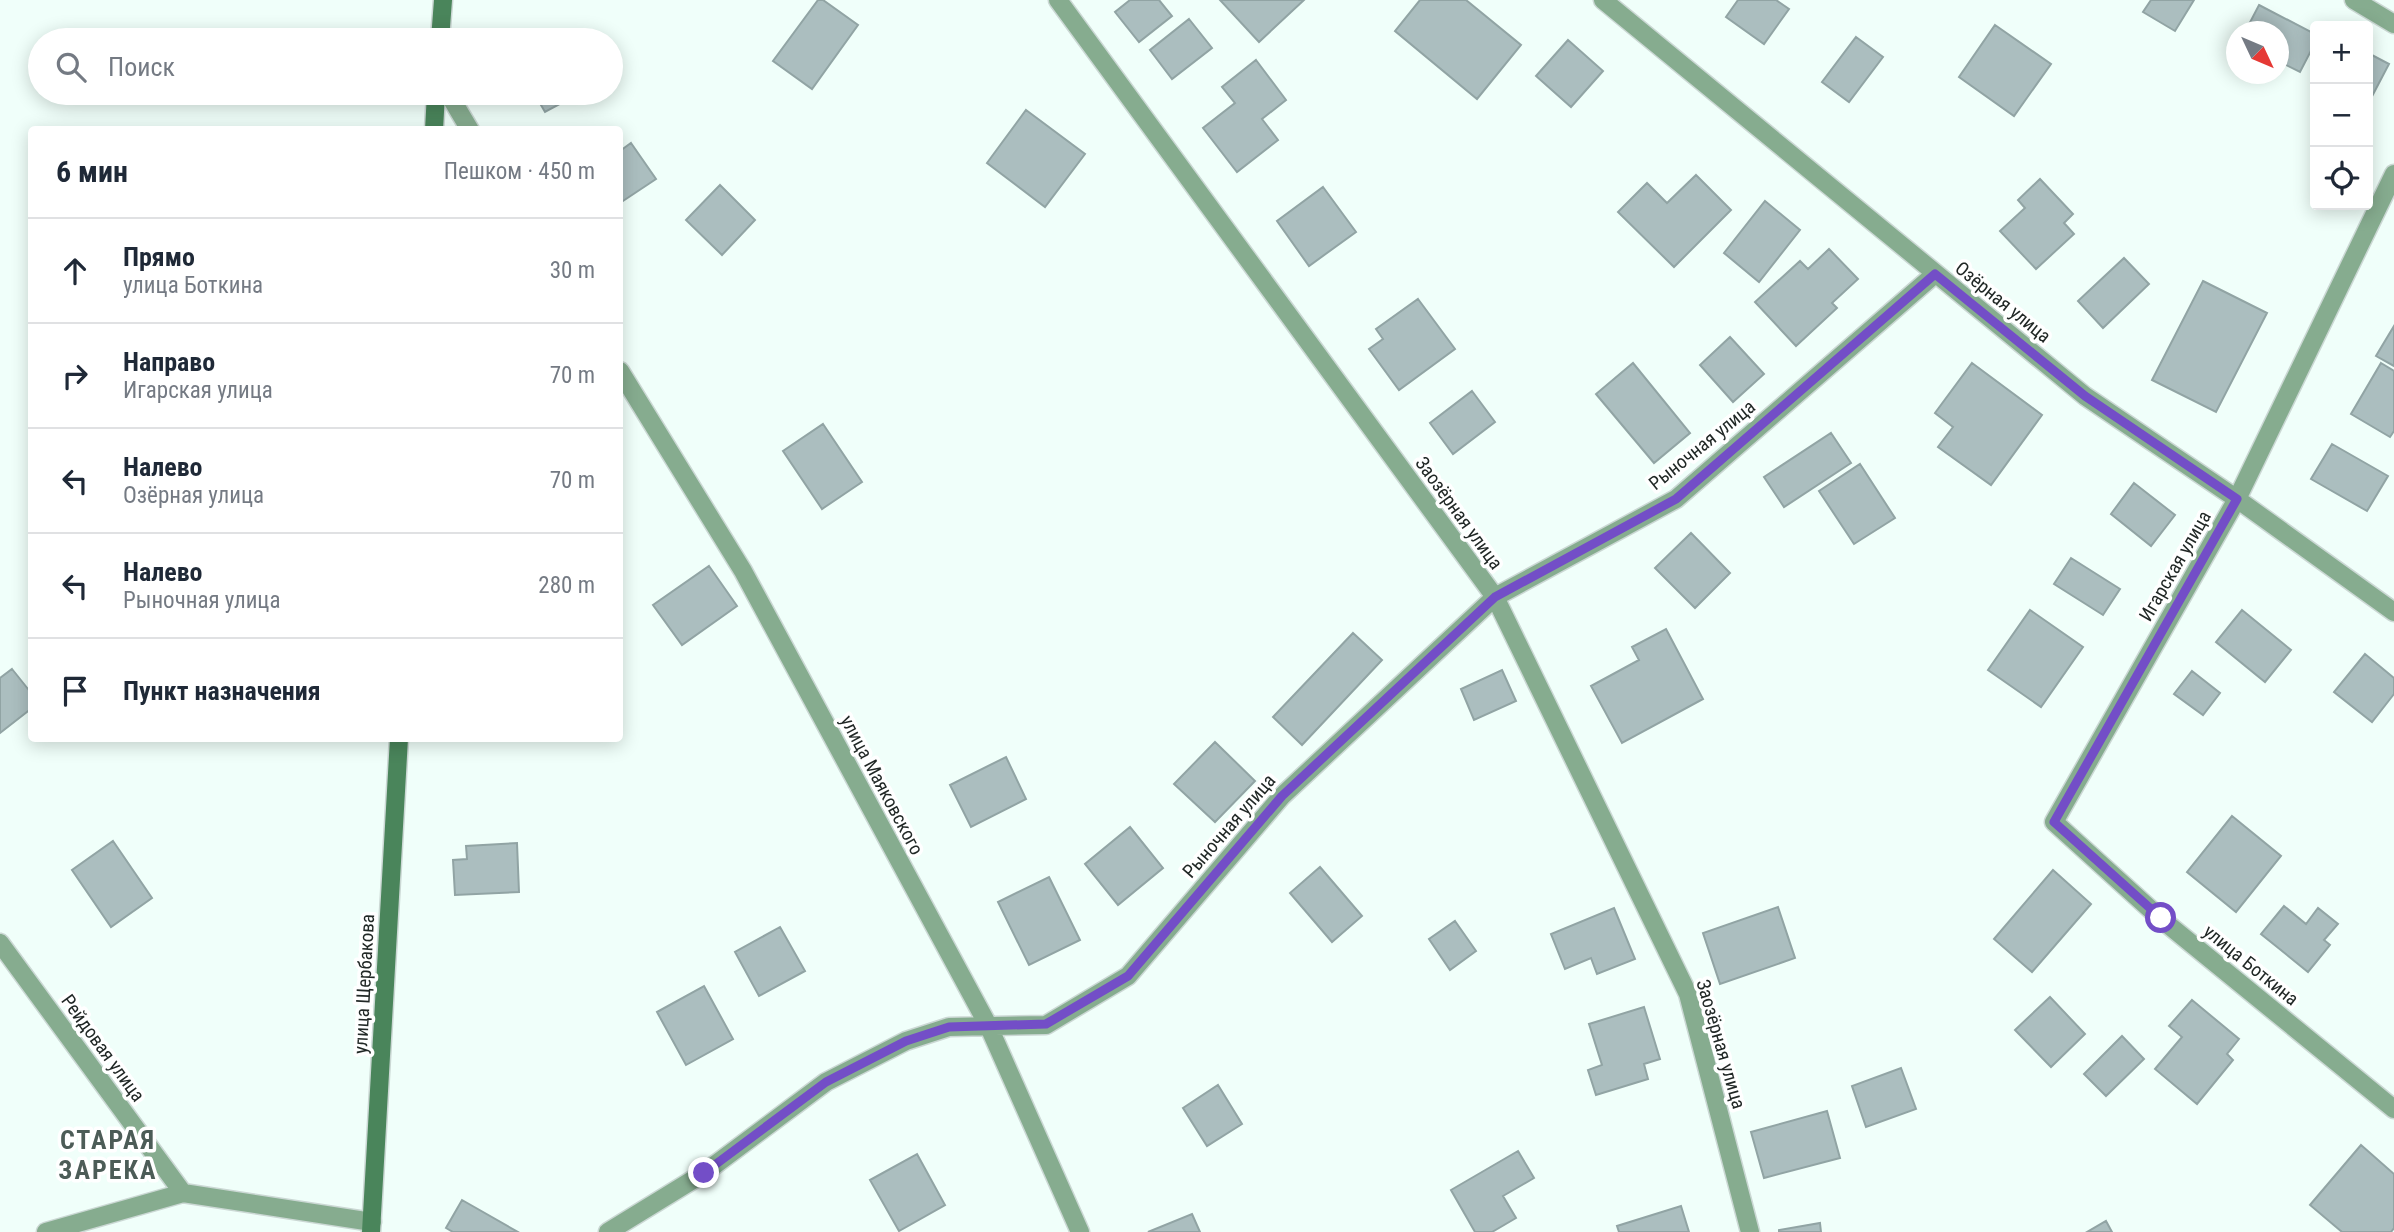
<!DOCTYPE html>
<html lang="ru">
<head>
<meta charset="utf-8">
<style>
	:root { --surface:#fff; --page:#f2f2f3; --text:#1f2937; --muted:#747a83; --line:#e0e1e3 }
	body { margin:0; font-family:"Roboto Condensed",sans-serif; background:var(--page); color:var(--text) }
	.controls { position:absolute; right:21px; top:21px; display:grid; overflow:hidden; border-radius:7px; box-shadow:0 4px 18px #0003 }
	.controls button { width:63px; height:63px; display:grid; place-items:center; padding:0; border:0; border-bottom:2px solid var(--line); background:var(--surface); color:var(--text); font:35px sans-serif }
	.compass { position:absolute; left:2226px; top:21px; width:63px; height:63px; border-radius:50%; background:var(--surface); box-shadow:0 4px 18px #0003; rotate:134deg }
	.stop { position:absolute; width:21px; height:21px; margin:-16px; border:5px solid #734ec7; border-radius:50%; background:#fff }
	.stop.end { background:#734ec7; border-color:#fff; box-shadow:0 2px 7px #0008 }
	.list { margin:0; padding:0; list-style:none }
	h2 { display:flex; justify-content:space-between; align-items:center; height:91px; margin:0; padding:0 28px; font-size:30px }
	h2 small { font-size:23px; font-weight:400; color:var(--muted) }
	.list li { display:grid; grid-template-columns:46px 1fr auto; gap:21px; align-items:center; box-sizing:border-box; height:105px; padding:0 28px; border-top:2px solid var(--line) }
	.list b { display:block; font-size:26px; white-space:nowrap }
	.list p { margin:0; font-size:23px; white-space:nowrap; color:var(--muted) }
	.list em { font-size:23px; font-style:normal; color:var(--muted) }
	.icon { flex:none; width:38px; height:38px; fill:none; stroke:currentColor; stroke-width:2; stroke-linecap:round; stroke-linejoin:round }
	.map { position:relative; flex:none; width:2394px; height:1232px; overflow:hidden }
	.search { position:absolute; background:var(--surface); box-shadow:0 4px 18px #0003; left:28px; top:28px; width:595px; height:77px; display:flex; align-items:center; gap:18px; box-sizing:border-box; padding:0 24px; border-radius:38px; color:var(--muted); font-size:26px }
	.panel { position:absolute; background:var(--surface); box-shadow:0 4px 18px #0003; left:28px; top:126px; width:595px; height:616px; border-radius:7px }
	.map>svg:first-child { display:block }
	.building { fill:#abbebf; stroke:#91a4a4; stroke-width:2 }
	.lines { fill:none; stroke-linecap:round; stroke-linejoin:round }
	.street-casing { stroke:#cbd8d4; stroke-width:21 }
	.secondary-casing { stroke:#cbd8d4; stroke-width:21 }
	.street { stroke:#86ac8f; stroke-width:18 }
	.secondary { stroke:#4a855b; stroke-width:18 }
	.route { stroke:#734ec7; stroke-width:9 }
	.labels { text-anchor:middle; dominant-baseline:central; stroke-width:7; stroke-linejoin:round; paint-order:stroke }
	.street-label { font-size:19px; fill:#212826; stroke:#fff }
	.district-label { font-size:26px; font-weight:bold; letter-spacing:2px; fill:#4c5c57; stroke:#fff }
</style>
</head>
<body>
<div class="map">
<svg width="2394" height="1232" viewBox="0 0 2394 1232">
	<rect width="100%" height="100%" fill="#f0fffa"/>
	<!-- building -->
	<path class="building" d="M818 0H823L858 25 812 89 773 61Z
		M1130 0H1159L1172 16 1139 42 1115 12Z
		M1220 0H1304L1259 42Z
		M1420 0H1466L1521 45 1477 99 1395 31Z
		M1738 0H1776L1789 9 1764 44 1726 17Z
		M2151 0H2194L2175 31 2143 12Z
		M2259 5 2315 34V43L2300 72 2278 61V32H2245Z
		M1189 19 1212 48 1172 79 1150 50Z
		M1995 25 2051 64 2014 116 1959 77Z
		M1856 37 1883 57 1849 102 1822 82Z
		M1568 40 1603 71 1571 107 1536 76Z
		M2368 53 2389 64 2368 104Z
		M1256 60 1286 100 1262 119 1278 140 1237 172 1203 128 1235 103 1222 87Z
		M534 93H580L545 112Z
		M1026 110 1085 154 1045 207 987 163Z
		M631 143 656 179 620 203V151Z
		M1696 175 1731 210 1674 267 1618 212 1647 183 1667 203Z
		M2040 179 2073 214 2064 223 2074 234 2036 269 2000 231 2025 208 2018 200Z
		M720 185 755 220 722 255 686 220Z
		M1323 187 1356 232 1309 266 1277 221Z
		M1765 201 1800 230 1759 282 1724 253Z
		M1829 249 1858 279 1832 303 1837 308 1796 346 1755 302 1800 261 1808 269Z
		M2124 258 2149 284 2103 328 2078 301Z
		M2203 281 2267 313 2216 412 2152 380Z
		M1418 299 1455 349 1399 390 1369 349 1383 339 1376 329Z
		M2394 326V366L2376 356Z
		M1730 337 1764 374 1733 402 1700 365Z
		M1633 363 1690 433 1654 463 1596 394Z
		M1972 363 2042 415 1991 485 1938 447 1953 427 1935 413Z
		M2381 363 2394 371V431L2390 437 2351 414Z
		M1472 391 1495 422 1453 454 1430 423Z
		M823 424 862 482 822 509 783 451Z
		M1831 433 1851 463 1784 507 1764 477Z
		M2332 444 2388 476 2367 511 2311 479Z
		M1860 464 1895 518 1854 544 1819 491Z
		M2134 483 2175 515 2151 546 2111 514Z
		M1691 533 1730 573 1695 608 1655 568Z
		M2071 558 2120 589 2103 615 2054 584Z
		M709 566 737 606 682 645 653 605Z
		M2030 610 2083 647 2041 707 1988 670Z
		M2242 610 2291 650 2265 682 2216 642Z
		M1666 629 1703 699 1622 743 1591 686 1639 660 1632 647Z
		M1353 633 1382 660 1302 745 1273 717Z
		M2365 654 2394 678V694L2372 722 2334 692Z
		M12 669 32 694V708L0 733V678Z
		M1502 670 1516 701 1474 720 1461 689Z
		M2192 671 2220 693 2203 715 2174 694Z
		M1215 742 1255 781 1215 822 1174 784Z
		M1006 757 1026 799 971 827 950 785Z
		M2232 816 2281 856 2236 912 2187 872Z
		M1130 827 1163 868 1118 905 1085 864Z
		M113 841 152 898 111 927 72 870Z
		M517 843 519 892 455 895 453 860 467 859 466 846Z
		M1320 867 1362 916 1332 942 1290 893Z
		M2053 870 2091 904 2032 972 1994 939Z
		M1049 877 1080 940 1029 965 998 902Z
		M2284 906 2306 924 2318 908 2338 924 2324 940 2330 945 2308 972 2261 934Z
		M1778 907 1795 958 1720 984 1703 933Z
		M1614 908 1635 959 1597 974 1591 958 1565 969 1551 934Z
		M1455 921 1476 951 1450 970 1429 939Z
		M780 927 805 971 759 996 735 952Z
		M704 986 733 1039 686 1065 657 1012Z
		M2050 997 2085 1034 2051 1067 2015 1030Z
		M2192 1000 2239 1039 2227 1054 2233 1060 2197 1104 2155 1069 2182 1037 2169 1026Z
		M1644 1007 1660 1059 1644 1064 1648 1079 1596 1095 1588 1070 1602 1065 1589 1024Z
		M2122 1036 2144 1059 2106 1096 2084 1074Z
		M1901 1068 1916 1109 1866 1127 1852 1086Z
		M1218 1085 1242 1124 1207 1146 1183 1108Z
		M1827 1111 1840 1158 1764 1178 1751 1132Z
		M2361 1145 2394 1174V1228L2391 1232H2342L2310 1205Z
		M1518 1151 1534 1178 1503 1196 1516 1218 1492 1232H1475L1451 1190Z
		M917 1154 945 1205 899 1231 870 1180Z
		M462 1200 518 1232H453L446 1228Z
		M1681 1206 1689 1232H1619L1617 1226Z
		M1192 1214 1200 1232H1148Z
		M2106 1221 2112 1232H2087Z
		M1820 1223 1821 1232H1779V1230Z"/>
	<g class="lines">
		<defs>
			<path id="street" d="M1058 0 1495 597 1688 994 1750 1232
				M1603 0 2085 396 2237 499 2394 612
				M2354 0 2394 24
				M448 93 470 130
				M2394 174 2237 499 2054 822 2160 918 2394 1109
				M620 371 743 571 989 1027 1080 1232
				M0 943 183 1193 372 1222
				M46 1232 183 1193
				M608 1232 704 1173 826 1082 906 1041 949 1027 1046 1025 1128 976 1282 796 1495 597 1676 499 1935 274"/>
			<path id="secondary" d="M440 40 443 0
				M434 130 436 93
				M371 1232 399 738"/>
		</defs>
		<!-- street casing -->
		<use href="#street" class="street-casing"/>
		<!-- secondary casing -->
		<use href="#secondary" class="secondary-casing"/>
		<!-- street -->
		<use href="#street" class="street"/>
		<!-- secondary -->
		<use href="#secondary" class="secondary"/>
	</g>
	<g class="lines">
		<!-- route -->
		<path class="route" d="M704 1173 826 1082 906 1041 949 1027 1046 1024 1128 976 1282 796 1495 597 1676 499 1935 274 2085 396 2237 499 2054 822 2161 918"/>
	</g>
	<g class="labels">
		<!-- street labels -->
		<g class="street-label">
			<text transform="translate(2003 302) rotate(39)">Озёрная улица</text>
			<text transform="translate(1702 445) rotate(-39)">Рыночная улица</text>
			<text transform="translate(1459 513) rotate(54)">Заозёрная улица</text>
			<text transform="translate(2175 566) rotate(-60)">Игарская улица</text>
			<text transform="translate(882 785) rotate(62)">улица Маяковского</text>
			<text transform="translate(1229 826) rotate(-49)">Рыночная улица</text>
			<text transform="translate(2251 965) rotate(39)">улица Боткина</text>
			<text transform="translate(364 984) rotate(-87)">улица Щербакова</text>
			<text transform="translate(1721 1044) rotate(74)">Заозёрная улица</text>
			<text transform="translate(103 1048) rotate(54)">Рейдовая улица</text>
		</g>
		<!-- district labels -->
		<g class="district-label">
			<text x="108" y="1140">СТАРАЯ<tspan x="108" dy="30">ЗАРЕКА</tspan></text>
		</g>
	</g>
</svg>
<div class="controls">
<button>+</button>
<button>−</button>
<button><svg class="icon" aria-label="locate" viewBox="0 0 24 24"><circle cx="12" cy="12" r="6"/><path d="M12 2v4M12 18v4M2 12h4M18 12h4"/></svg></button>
</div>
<svg class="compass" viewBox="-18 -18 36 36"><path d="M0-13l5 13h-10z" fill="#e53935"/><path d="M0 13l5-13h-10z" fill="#747a83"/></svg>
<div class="stop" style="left:2161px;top:918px"></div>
<div class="stop end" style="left:704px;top:1173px"></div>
<div class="search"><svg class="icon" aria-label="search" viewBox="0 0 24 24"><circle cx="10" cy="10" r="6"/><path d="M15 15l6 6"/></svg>Поиск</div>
<section class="panel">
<h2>6 мин<small>Пешком · 450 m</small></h2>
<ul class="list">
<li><svg class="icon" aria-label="ahead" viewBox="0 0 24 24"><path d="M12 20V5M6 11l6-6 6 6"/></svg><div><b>Прямо</b><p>улица Боткина</p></div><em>30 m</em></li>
<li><svg class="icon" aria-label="right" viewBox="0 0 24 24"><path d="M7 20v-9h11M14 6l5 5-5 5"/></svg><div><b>Направо</b><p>Игарская улица</p></div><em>70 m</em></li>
<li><svg class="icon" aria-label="left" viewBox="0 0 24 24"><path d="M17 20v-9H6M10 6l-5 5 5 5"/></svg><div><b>Налево</b><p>Озёрная улица</p></div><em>70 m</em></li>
<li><svg class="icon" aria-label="left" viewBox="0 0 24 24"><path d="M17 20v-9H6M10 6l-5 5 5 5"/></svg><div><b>Налево</b><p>Рыночная улица</p></div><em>280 m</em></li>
<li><svg class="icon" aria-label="arrive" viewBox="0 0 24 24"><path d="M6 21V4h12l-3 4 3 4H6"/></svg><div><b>Пункт назначения</b></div></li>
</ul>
</section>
</div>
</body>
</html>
